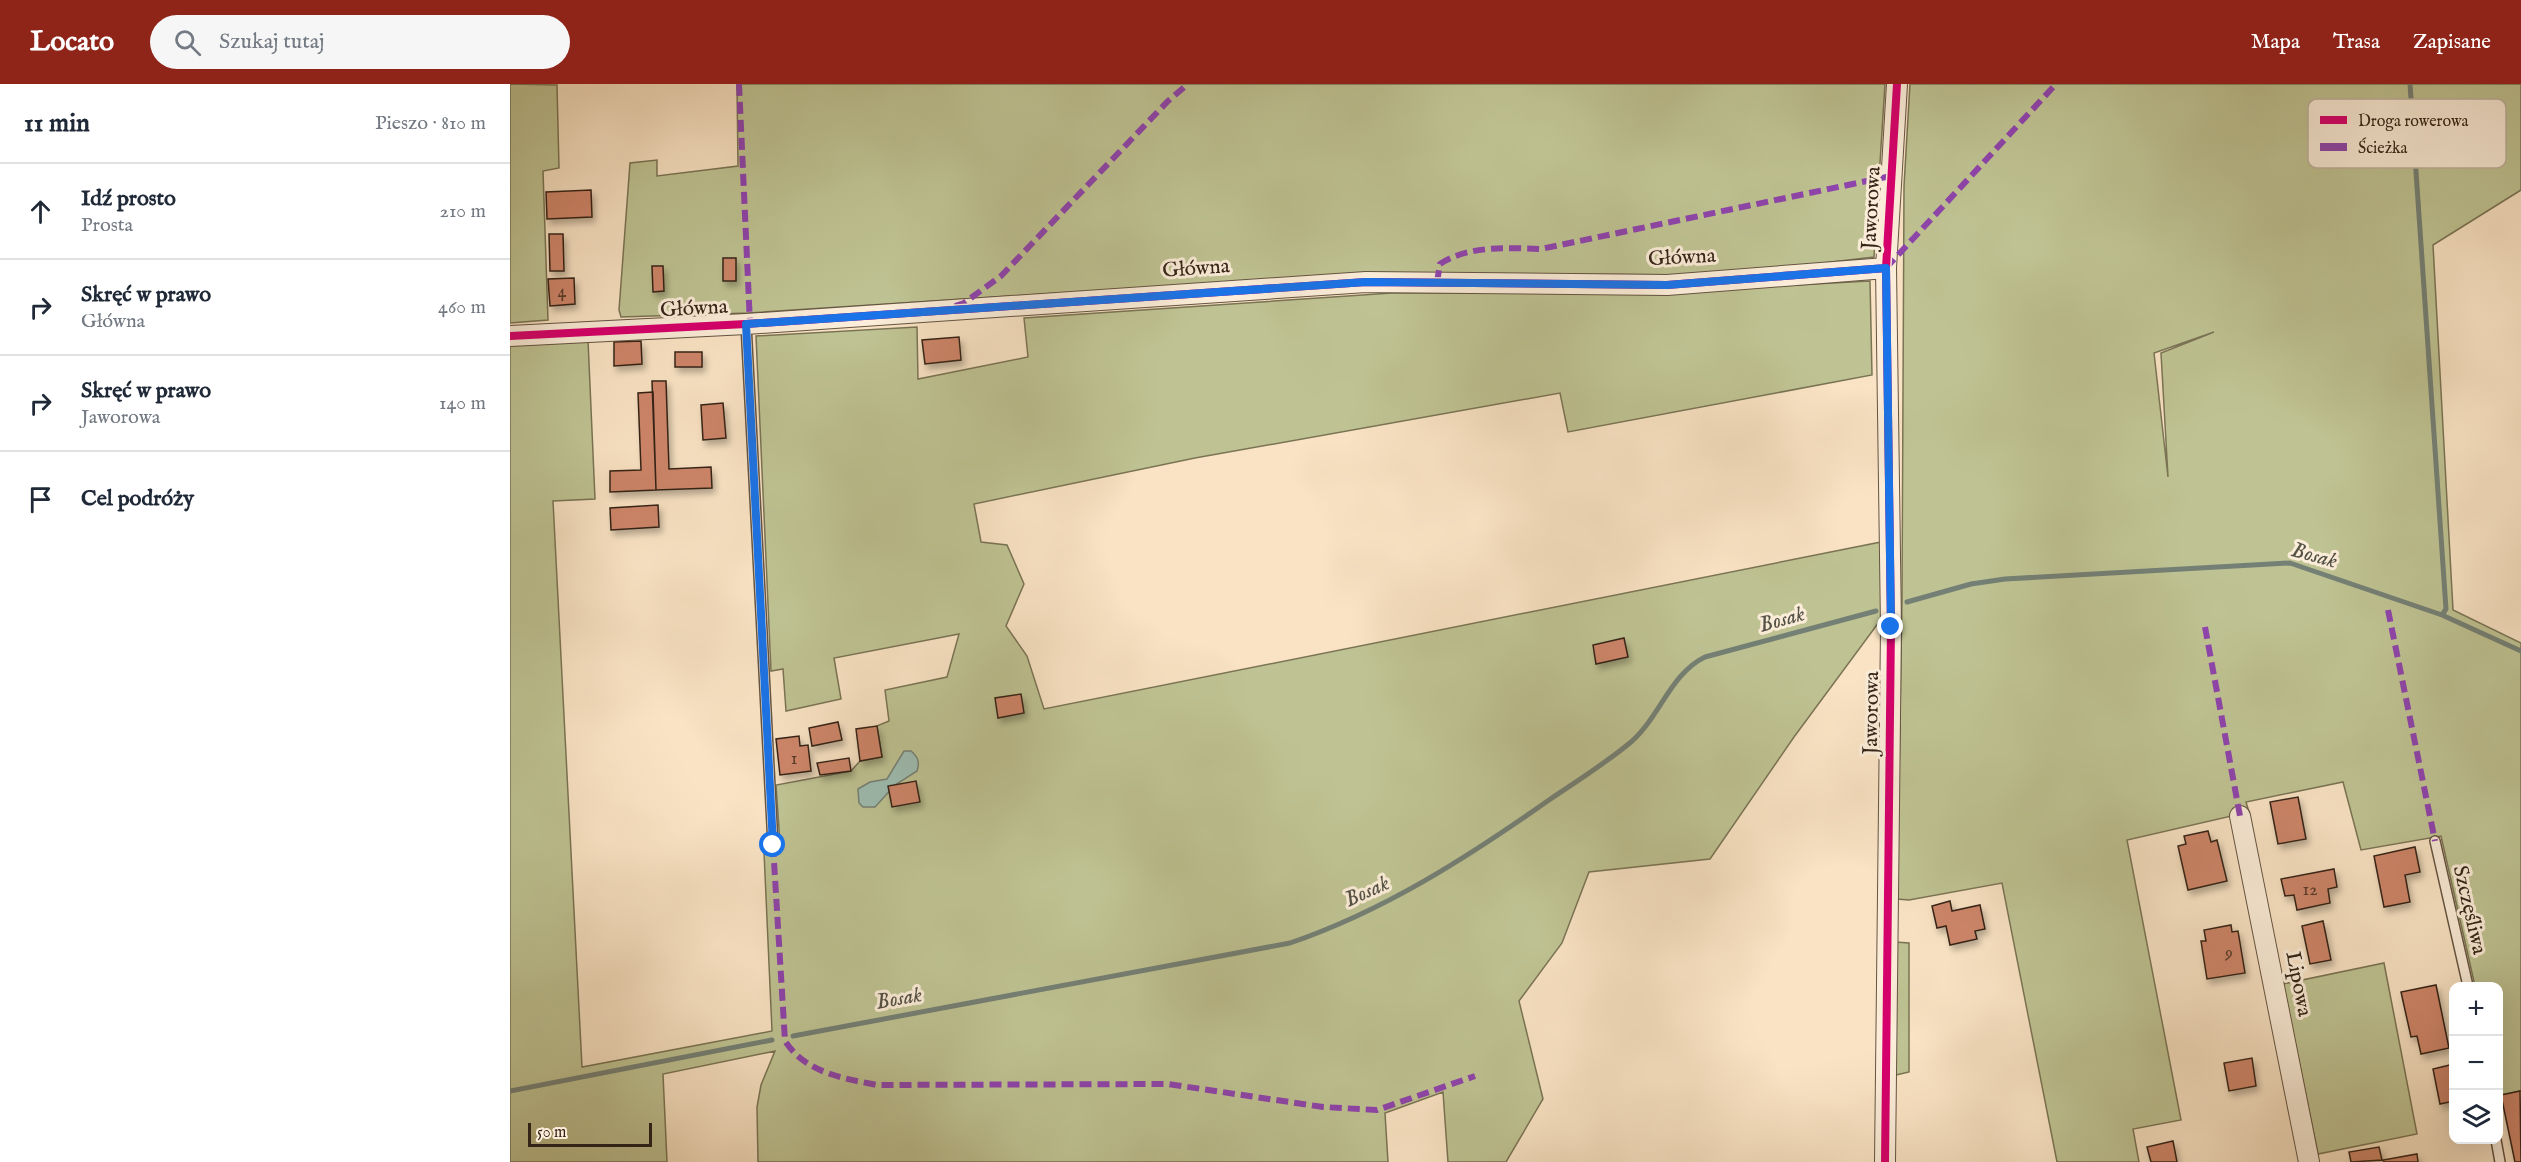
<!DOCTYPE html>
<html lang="pl">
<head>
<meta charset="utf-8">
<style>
	:root { --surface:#fff; --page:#f6f6f7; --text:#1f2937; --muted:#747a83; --line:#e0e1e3; --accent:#8f2418 }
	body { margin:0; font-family:"IM FELL English",serif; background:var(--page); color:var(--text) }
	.controls { position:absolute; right:18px; bottom:18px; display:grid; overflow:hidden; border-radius:12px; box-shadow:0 6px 24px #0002 }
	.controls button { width:54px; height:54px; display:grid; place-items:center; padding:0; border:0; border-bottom:2px solid var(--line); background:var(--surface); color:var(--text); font:30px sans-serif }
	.scale { position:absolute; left:18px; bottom:15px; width:124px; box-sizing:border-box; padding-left:6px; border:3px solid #342417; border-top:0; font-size:16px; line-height:21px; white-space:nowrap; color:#342417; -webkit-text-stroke:4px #fbedd9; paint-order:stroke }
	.stop { position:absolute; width:18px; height:18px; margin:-14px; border:4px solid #1a73e8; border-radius:50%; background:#fff }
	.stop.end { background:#1a73e8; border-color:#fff; box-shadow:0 2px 6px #0008 }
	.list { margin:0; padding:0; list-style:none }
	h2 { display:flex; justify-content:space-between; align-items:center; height:78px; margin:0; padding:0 24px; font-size:26px }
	h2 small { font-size:20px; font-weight:400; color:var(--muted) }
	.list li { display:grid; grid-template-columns:39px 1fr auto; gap:18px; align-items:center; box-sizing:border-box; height:96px; padding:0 24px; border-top:2px solid var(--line) }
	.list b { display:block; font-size:22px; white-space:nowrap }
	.list p { margin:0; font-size:20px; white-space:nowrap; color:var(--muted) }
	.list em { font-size:20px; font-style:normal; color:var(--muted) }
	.icon { flex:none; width:33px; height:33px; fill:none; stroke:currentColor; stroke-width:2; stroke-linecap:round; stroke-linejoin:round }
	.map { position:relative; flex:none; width:2011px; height:1078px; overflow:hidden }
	header { display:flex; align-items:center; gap:36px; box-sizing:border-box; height:84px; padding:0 30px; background:var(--accent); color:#fff }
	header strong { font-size:28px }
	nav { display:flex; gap:33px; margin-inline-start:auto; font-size:21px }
	.search { width:420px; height:54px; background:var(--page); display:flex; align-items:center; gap:15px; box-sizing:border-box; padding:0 21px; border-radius:33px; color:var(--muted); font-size:22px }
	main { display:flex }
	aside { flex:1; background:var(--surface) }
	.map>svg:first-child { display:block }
	.green { fill:#bfc393; stroke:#7a7455; stroke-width:1.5; fill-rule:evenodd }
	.water { fill:#9ebeb3; stroke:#748075; stroke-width:1.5 }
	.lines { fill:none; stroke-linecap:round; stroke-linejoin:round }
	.stream { stroke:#748075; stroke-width:5 }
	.building { fill:#cd8569; stroke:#342417; stroke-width:1.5; filter:url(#shadow) }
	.lane-casing { stroke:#655442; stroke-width:12 }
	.street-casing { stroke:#655442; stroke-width:22 }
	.lane { stroke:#fbedd9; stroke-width:9 }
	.street { stroke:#fbedd9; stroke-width:20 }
	.quiet { stroke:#8e44ad; stroke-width:6; stroke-dasharray:12 6; stroke-linecap:butt }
	.cycleway-casing { stroke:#fbedd9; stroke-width:11 }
	.cycleway { stroke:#d6006c; stroke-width:8 }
	.route { stroke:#1a73e8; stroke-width:8 }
	.labels { text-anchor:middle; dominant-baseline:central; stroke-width:6; stroke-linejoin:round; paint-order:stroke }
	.number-label { font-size:18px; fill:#5a3c2c }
	.street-label { font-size:21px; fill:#342417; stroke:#fbedd9 }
	.water-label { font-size:22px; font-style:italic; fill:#545246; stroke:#fbedd9 }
	.key { fill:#fbedd9; stroke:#bfb19f; stroke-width:1.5 }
	.key-label { font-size:16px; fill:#342417 }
</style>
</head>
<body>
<header>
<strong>Locato</strong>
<div class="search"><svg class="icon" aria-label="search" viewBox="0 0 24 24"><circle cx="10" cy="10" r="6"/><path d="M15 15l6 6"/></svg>Szukaj tutaj</div>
<nav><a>Mapa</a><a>Trasa</a><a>Zapisane</a></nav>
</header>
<main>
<aside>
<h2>11 min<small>Pieszo · 810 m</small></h2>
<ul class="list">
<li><svg class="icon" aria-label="ahead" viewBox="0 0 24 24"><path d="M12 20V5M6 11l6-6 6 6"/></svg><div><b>Idź prosto</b><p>Prosta</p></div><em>210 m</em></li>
<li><svg class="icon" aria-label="right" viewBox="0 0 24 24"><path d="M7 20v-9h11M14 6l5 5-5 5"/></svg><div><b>Skręć w prawo</b><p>Główna</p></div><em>460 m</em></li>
<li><svg class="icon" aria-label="right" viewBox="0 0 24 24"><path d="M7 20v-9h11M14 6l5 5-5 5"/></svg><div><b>Skręć w prawo</b><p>Jaworowa</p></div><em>140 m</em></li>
<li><svg class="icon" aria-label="arrive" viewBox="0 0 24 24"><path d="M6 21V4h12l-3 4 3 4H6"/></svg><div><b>Cel podróży</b></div></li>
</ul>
</aside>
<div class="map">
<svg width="2011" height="1078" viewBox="0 0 2011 1078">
	<defs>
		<filter id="shadow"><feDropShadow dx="3" dy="5" stdDeviation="3" flood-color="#0004"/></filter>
	</defs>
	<rect width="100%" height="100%" fill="#f9e3c4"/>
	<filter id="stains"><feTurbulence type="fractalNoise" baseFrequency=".00333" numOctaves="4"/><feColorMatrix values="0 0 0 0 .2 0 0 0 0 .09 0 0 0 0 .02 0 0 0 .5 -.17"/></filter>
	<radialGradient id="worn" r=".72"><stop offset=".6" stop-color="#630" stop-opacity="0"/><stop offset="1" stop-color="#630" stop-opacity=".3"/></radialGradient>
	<!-- green -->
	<path class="green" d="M0 0 47 1 49 84 33 87 38 236 0 239Z
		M227 0H1375L1364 173 1209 191 859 189 238 229 111 233 109 226 120 79 147 76V92L228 82Z
		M1400 0H2011V106L1923 161 1943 526 2011 559V1007L1991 1011 1988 1000V902H1965L1931 752 1851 766 1833 698 1736 718 1739 728 1617 756 1671 1036 1623 1045 1629 1078H1547L1492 799 1399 816 1387 815 1392 515 1394 102ZM1704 248 1651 269 1658 393 1644 269Z
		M1360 197 1362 291 1058 348 1050 309 685 374 464 420 471 458 497 461 514 500 496 542 517 572 534 625 1371 458 1372 534 1284 653 1200 775 1079 788 1052 859 1009 917 1033 1015 996 1078H938L933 1008 875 1029 878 1078H248L247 1023 251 1001 265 967 153 990 157 1078H0V260L78 256 85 415 43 417 72 983 262 947 254 768 270 759 266 701 341 687 350 677 372 673 367 642 379 637 375 606 437 593 449 550 324 574 331 615 276 627 273 585 261 587 246 252 407 243 408 295 518 273 514 234 882 209H1137Z
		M1385 858 1399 859V988L1386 991Z
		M1874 879 1907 1050 1808 1070 1773 900Z"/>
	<!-- water -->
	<path class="water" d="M394 667H401C408 673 410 678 407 687L385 701 365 723H353L349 719 348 705 360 698 377 695Z"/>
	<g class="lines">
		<!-- stream -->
		<path class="stream" d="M1900 0 1936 525 1932 531
			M1397 518 1461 500 1495 495 1780 479 1932 531 2011 567
			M283 952 780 859C874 827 958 773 1039 716 1067 697 1096 679 1121 658 1149 634 1161 589 1195 573L1366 527
			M0 1007 262 956"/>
	</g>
	<!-- building -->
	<path class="building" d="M81 106 82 133 37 135 36 108Z
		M39 150H53L54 187H40Z
		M213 174H226V197H213Z
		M142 182H153L154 207 143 208Z
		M64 194 65 220 40 222 38 195Z
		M449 253 451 276 415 280 412 256Z
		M131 257 132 280 104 282V258Z
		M165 268H192V283H165Z
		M142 297H156L159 385 201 383 202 404 146 406Z
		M143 308 146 406 100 408V387L131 386 128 309Z
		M213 319 216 354 193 356 191 321Z
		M148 421 149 443 101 446 100 424Z
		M1114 554 1118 573 1086 580 1083 561Z
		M511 610 514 629 488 634 485 614Z
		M328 638 332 656 302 662 299 644Z
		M367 642 372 673 350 677 346 645Z
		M289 652 290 662 298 661 301 687 270 691 266 655Z
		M339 674 341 687 310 691 307 679Z
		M406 697 410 718 382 723 378 702Z
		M1788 713 1796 755 1768 760 1760 718Z
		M1698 747 1701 758 1707 756 1717 797 1678 806 1668 762 1676 760 1674 752Z
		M1905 763 1910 788 1895 791 1900 818 1874 823 1864 772Z
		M1824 785 1827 803 1818 805 1820 819 1787 826 1784 811 1775 812 1771 795Z
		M1440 817 1442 827 1470 821 1475 845 1465 847 1467 855 1440 861 1436 842 1427 844 1422 822Z
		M1813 837 1821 876 1800 880 1792 842Z
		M1721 841 1722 848 1728 847 1735 889 1697 895 1691 857H1696L1694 846Z
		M1926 901 1939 964 1911 970 1907 952 1901 953 1891 908Z
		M1742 974 1746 1002 1719 1007 1714 979Z
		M1944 980V1017L1930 1020 1923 985Z
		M2010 1007 2011 1078H2005L1991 1011Z
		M1663 1057 1667 1078H1641L1637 1063Z
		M1869 1063 1872 1076 1841 1078 1839 1068Z
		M1907 1070 1908 1078H1874L1873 1076Z"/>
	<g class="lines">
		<defs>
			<path id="lane" d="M236 240 263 761
				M1925 757 1958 902
				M1986 1056 1990 1078"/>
			<path id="street" d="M0 252 236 240 856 198 1157 201 1376 184
				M1730 732 1799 1078
				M1375 1078 1381 543 1376 184 1387 0"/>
		</defs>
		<!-- lane casing -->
		<use href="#lane" class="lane-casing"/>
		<!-- street casing -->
		<use href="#street" class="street-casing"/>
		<!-- lane -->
		<use href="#lane" class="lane"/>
		<!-- street -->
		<use href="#street" class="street"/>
		<!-- quiet -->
		<path class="quiet" d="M229 0 240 240
			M1376 184 1546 0
			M927 198 930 180C959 161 998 164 1031 165L1381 92
			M445 222 454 219 491 192 658 17 678 0
			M1878 526 1925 757
			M1695 543 1730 732
			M263 761 275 957C296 989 332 994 367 1001L658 1000 813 1023 867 1026 965 992"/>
		<defs>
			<path id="cycleway" d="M0 252 236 240 856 198 1157 201 1376 184
				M1375 1078 1381 543 1376 184 1387 0"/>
		</defs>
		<!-- cycleway casing -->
		<use href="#cycleway" class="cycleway-casing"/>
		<!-- cycleway -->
		<use href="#cycleway" class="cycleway"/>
	</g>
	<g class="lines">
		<!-- route -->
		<path class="route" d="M263 761 236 240 856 198 1157 201 1376 184 1381 543"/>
	</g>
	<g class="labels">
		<!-- number labels -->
		<g class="number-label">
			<text x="52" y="208">4</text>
			<text x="284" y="675">1</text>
			<text x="1800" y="806">12</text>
			<text x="1719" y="869">9</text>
		</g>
		<!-- street labels -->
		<g class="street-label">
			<text transform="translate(1362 124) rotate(-87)">Jaworowa</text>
			<text transform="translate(1172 174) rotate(-3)">Główna</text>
			<text transform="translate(686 185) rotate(-4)">Główna</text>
			<text transform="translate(184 225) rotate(-3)">Główna</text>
			<text transform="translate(1362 629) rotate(-89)">Jaworowa</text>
			<text transform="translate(1959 826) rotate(77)">Szczęśliwa</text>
			<text transform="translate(1788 900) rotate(79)">Lipowa</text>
		</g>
		<!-- water labels -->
		<g class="water-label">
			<text transform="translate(1804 472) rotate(15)">Bosak</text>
			<text transform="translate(1272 536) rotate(-16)">Bosak</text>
			<text transform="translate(857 808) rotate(-25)">Bosak</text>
			<text transform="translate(389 915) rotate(-11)">Bosak</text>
		</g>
	</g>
	<!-- legend -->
	<rect x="1798" y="15" width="198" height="69" rx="9" class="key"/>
	<rect x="1810" y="32" width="27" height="8" fill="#d6006c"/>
	<rect x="1810" y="59" width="27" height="8" fill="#8e44ad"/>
	<g class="key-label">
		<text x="1848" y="42">Droga rowerowa</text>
		<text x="1848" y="69">Ścieżka</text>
	</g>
	<rect width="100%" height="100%" filter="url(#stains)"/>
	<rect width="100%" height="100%" fill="url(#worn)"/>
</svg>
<div class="controls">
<button>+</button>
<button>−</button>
<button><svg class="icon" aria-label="layers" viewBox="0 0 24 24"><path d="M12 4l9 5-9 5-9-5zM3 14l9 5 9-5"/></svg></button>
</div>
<div class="scale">50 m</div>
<div class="stop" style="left:263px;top:761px"></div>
<div class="stop end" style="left:1381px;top:543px"></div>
</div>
</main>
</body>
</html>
